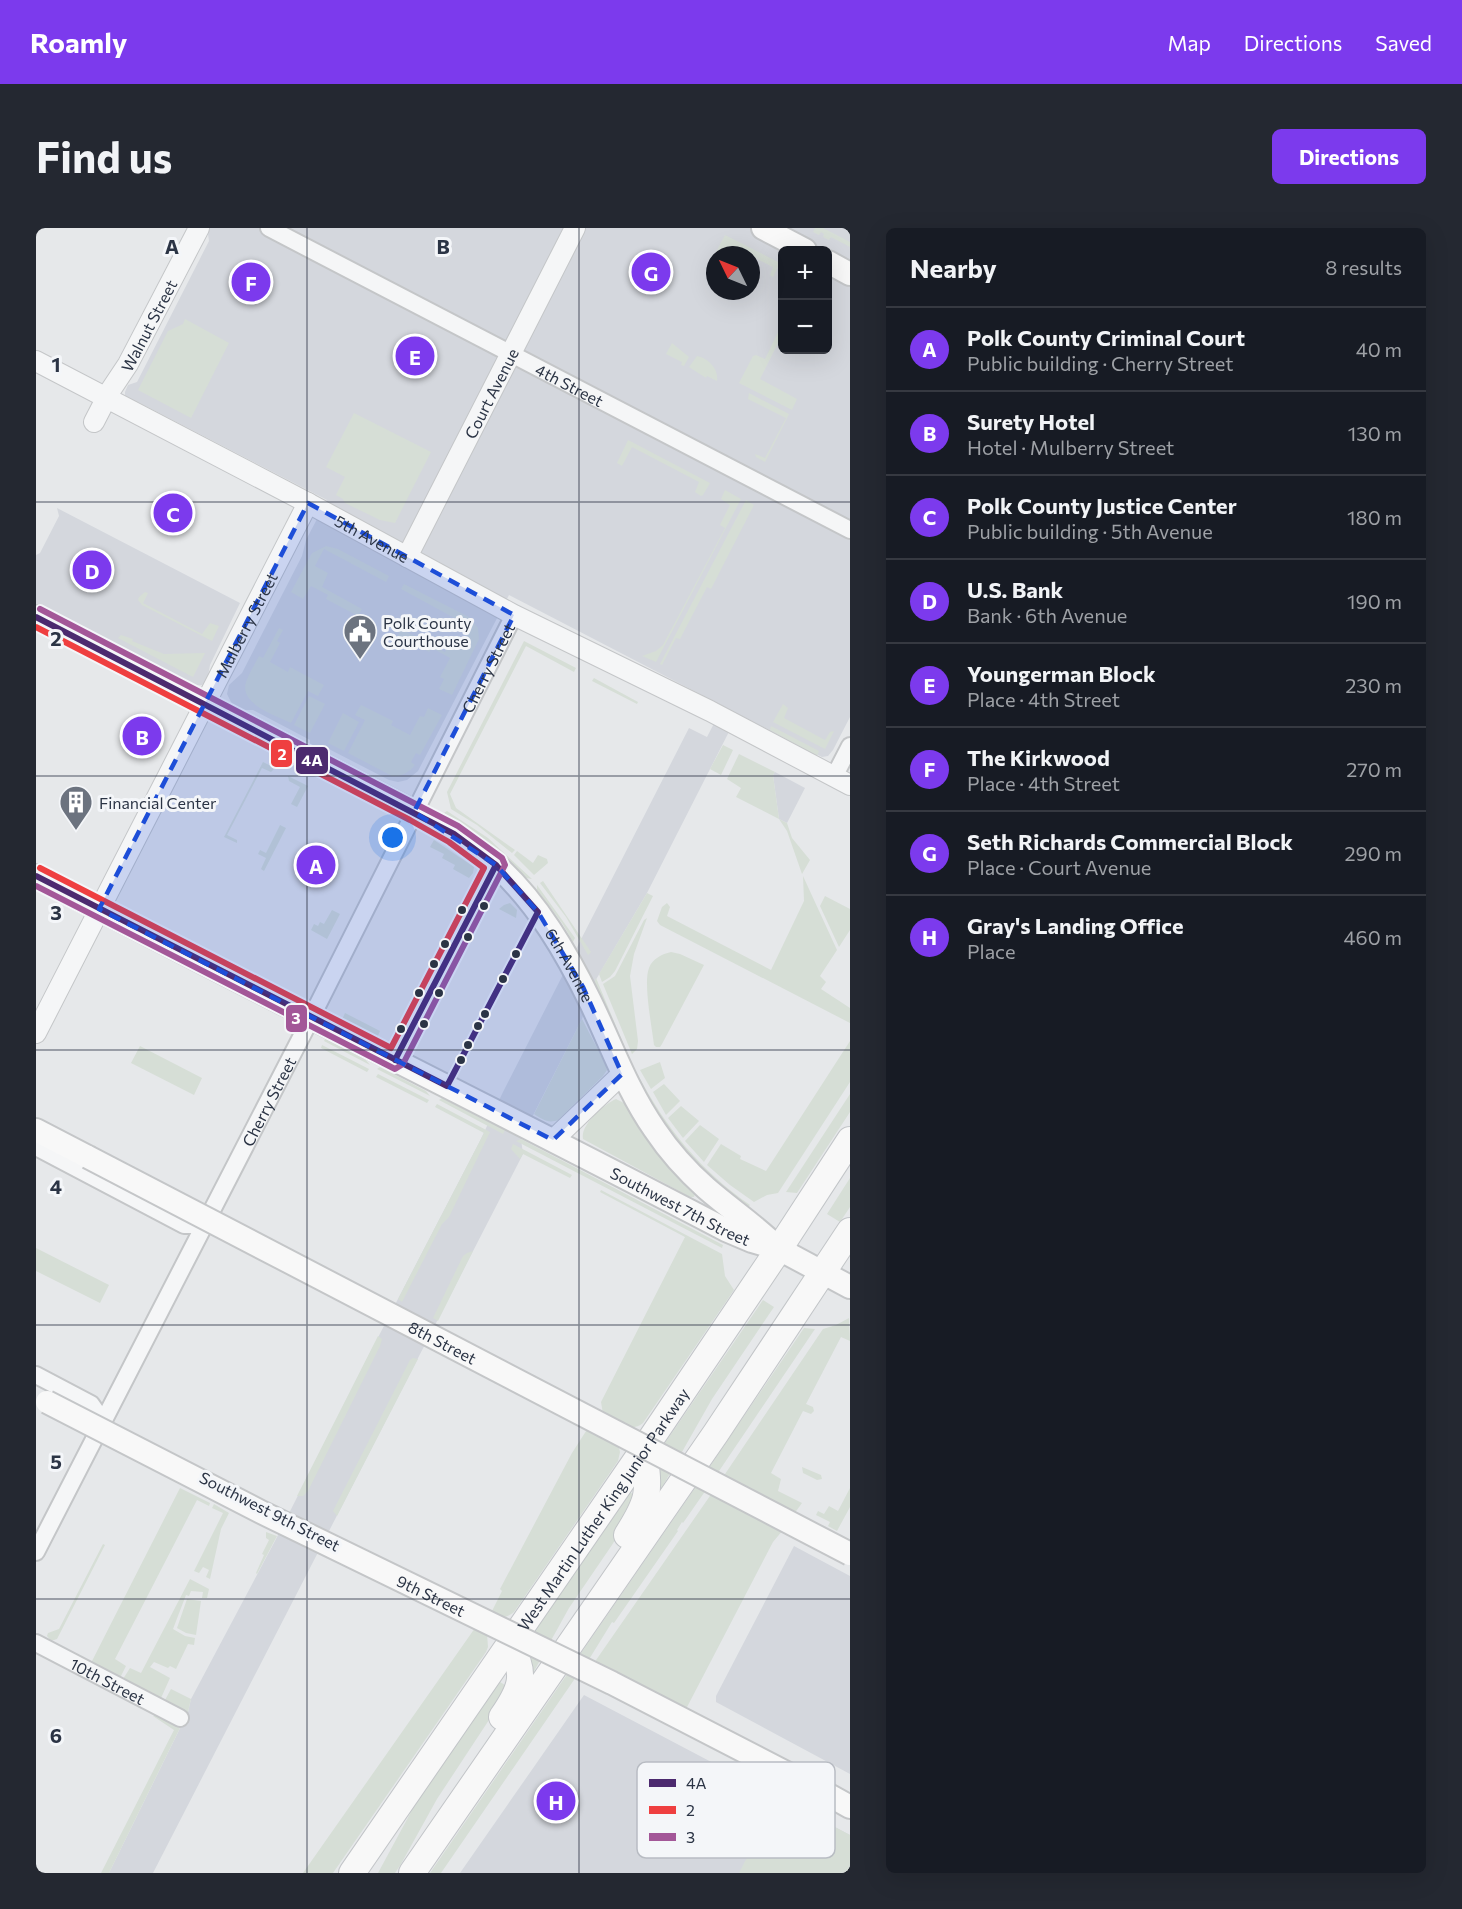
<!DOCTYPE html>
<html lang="en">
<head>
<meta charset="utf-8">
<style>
	:root { --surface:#171b24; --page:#242831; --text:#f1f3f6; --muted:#9ea1a6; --line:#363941; --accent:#7c3aed }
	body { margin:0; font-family:Commissioner,sans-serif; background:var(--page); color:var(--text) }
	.controls { position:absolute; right:18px; top:18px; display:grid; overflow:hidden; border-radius:9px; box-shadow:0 6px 24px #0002 }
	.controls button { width:54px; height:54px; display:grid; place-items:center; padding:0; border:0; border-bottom:2px solid var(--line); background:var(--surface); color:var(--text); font:30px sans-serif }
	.compass { position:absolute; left:670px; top:18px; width:54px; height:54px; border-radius:50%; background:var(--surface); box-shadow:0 6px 24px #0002; rotate:313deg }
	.you { position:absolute; left:357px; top:610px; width:21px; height:21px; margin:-15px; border:4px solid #fff; border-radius:50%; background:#1a73e8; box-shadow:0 0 0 9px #1a73e833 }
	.badge { display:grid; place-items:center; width:39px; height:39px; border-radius:50%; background:var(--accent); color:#fff; font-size:20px; font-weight:700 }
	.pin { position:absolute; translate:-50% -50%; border:3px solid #fff; box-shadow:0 2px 6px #0006 }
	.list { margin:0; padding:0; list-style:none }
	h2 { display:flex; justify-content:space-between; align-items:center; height:78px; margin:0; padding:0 24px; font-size:26px }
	h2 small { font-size:20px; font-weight:400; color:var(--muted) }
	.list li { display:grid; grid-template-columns:39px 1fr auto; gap:18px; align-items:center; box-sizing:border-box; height:84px; padding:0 24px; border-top:2px solid var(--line) }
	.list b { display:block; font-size:22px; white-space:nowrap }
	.list p { margin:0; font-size:20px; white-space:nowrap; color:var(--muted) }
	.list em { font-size:20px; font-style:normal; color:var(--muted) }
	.map { position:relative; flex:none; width:814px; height:1645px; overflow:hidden; border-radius:9px }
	header { display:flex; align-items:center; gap:36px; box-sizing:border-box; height:84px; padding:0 30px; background:var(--accent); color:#fff }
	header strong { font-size:28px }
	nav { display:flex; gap:33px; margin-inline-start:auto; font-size:21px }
	.intro { display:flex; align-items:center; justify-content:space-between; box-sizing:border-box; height:144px; padding:0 36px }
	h1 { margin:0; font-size:42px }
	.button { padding:15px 27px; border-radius:9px; background:var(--accent); color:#fff; font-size:21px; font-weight:700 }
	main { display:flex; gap:36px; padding:0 36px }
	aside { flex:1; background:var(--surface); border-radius:9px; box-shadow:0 6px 24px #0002 }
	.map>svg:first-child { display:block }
	.built { fill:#d4d7dd; fill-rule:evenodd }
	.green { fill:#d6ded6 }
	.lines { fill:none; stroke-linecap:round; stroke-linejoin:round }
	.minor-casing { stroke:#c4c6c8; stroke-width:20 }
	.tertiary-casing { stroke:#c4c6c8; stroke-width:22 }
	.secondary-casing { stroke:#c4c6c8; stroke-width:26 }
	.primary-casing { stroke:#c2c5c8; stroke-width:28 }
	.minor { stroke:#f5f6f7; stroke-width:16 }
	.tertiary { stroke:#f5f6f7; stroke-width:20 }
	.secondary { stroke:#f8f8f8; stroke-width:22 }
	.primary { stroke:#f8f8f8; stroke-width:26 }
	.secondary-bridge-casing { stroke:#c4c6c8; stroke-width:26; stroke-linecap:butt }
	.secondary-bridge { stroke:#f8f8f8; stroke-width:22 }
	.bus-1-casing { stroke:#f4f6f9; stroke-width:10 }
	.bus-2-casing { stroke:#f4f6f9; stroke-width:10 }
	.bus-3-casing { stroke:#f4f6f9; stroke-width:10 }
	.bus-1 { stroke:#4c2a6f; stroke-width:6 }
	.bus-2 { stroke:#ef3f40; stroke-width:6 }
	.bus-3 { stroke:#a35798; stroke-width:6 }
	.marked { fill:#1d4ed8; fill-opacity:0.2; stroke:#1d4ed8; stroke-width:4.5; stroke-dasharray:12 8; stroke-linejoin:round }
	.grid { fill:none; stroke:#2b3445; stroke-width:1.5; stroke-opacity:0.55 }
	.bus-dot { fill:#2b3445; stroke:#f4f6f9; stroke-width:2 }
	.labels { text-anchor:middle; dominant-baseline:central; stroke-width:6; stroke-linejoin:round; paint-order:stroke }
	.street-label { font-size:16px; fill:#2b3445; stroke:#f4f6f9 }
	.poi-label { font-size:16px; fill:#2b3445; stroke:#f4f6f9; text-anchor:start }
	.key { fill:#f4f6f9; stroke:#b8bcc3; stroke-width:1.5 }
	.key-label { font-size:16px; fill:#2b3445 }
	.grid-label { font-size:20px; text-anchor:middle; font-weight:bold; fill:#2b3445; stroke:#f4f6f9; stroke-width:6; stroke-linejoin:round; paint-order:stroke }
	.line-badge { stroke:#f4f6f9; stroke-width:2 }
	.badge-label { font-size:16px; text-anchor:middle; font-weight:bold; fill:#fff }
</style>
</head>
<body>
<header>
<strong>Roamly</strong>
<nav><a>Map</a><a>Directions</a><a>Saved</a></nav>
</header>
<div class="intro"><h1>Find us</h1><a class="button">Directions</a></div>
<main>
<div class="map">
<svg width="814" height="1645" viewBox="0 0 814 1645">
	<rect width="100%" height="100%" fill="#e6e8ea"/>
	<!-- built -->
	<path class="built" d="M174 0H814V489L797 522 792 528 786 529 702 486 611 665 558 755 546 791 485 911 487 926 117 1645H73L152 1484 155 1471 240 1311 336 1121 443 915 467 864 653 500 671 509 687 478 473 367 382 543 371 552 362 554 353 552 287 518 283 521 277 520 274 517V512L217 482H203L198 480 191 466 193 457 206 445 266 328 270 312 291 272 102 174 95 175 89 170V164L92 157 101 154 173 13 172 6ZM746 22H792V122H746ZM679 27H715V63H679Z
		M21 280 204 375 174 437 171 453 166 457 156 458 0 376V327L4 325 23 288Z
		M739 544 769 560 751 595 743 591 737 547Z
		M758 1318 814 1348V1546L680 1474V1468Z
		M548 1467 814 1607V1645H424Z"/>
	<!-- green -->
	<path class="green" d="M779 0H787L814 14V19L795 9 793 12 787 9 788 6 785 4 783 7 777 4Z
		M689 7 744 35 737 49 734 47 737 39 705 23 703 27H685L680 24Z
		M149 91 193 115 155 190 102 162 132 103 147 96Z
		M746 96V107L724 151 761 171 756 182 703 155 717 128 720 127 729 131Z
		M636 115 653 129 648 138 645 137 646 134 630 126Z
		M661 128C672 130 683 141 681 153L671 148 670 150 653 139Z
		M713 165 753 186 729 234 720 229 719 226 729 230 750 190 712 171Z
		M318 185 395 224 359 295 344 292 309 275 307 271 300 267 309 249 290 239Z
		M592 212 674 255 667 267 665 268 659 264 663 254 596 219 586 238 581 235Z
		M689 262 705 271 620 434 606 428 620 423 627 417 689 300 684 297 694 277 685 271Z
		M710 272 718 277 675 361 671 359 644 411 640 410 626 437 624 436Z
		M290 318 302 321 353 348 350 354 288 321 279 338 292 345 286 359 326 381 322 388 290 371 292 367 275 358 267 371 255 364 276 325Z
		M368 356 433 389 442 400 443 411 416 467 403 461 408 451 404 449 414 430 396 420 393 424 362 408 365 401 409 424 415 411 426 417 435 399 365 361Z
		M109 364 112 365 107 375 166 406 174 395 183 398 176 413 106 377 102 372 103 369Z
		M243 400 247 402 241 413 244 415 234 434 252 444 254 439 288 457 282 468 272 463 255 495C240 487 203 477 210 454 213 445 219 436 223 428L227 430Z
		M85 407 97 411 96 413 128 426 169 425 157 449 82 410Z
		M488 413 540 440 538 444 490 418 414 566 420 580 479 622 476 625 441 597 415 581 411 564Z
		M558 450 602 474 601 476 556 453Z
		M273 468 289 476 274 505 258 497Z
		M747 476 752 480 748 490 789 512 794 504 798 503 789 521 737 494Z
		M325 477 357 493 355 497 374 507 384 488 388 489 392 480 406 487 384 527 380 525 375 534 379 537C373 544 366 549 356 548L312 525 329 492 319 487Z
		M307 485 323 494 308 523 292 515Z
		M735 498 783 523 781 528 734 502Z
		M687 517 697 522 685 547 674 541Z
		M703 526 739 544 737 547 743 591 751 595 756 610 774 632 766 646 751 603 743 591 700 569 705 560 691 551Z
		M227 534 239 540 235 544 226 540 191 607 201 612V615L188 609Z
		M252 548 272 558 261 579 255 576 264 559 253 553Z
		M411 583 452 610 496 651 490 650 461 622 408 585Z
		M244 597 250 600 228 643 225 641 230 630 222 626 224 622 230 625Z
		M398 612 438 639 437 645 433 650 417 641 419 637 406 630 408 626 394 619Z
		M481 623 497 635 502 627 511 631 512 635 498 647 478 627Z
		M767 648 801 722 784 748 790 754 785 761 814 780V795L624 697 621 693 626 679 631 675 634 679 631 688 735 742 768 673Z
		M507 653 555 724 552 727 530 689 504 655Z
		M501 657 539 710 537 714 526 695 501 662Z
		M611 665 617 668 579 743 574 749 566 754 563 746Z
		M789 668 814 681V702L803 719 784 678Z
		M474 675 481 682 480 690 463 681 468 677Z
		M296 682 304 686 291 711 275 702 278 696 282 698 284 694 288 696Z
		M611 690 598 726 594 748 602 813 601 821 596 826 567 756 579 748 608 692Z
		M635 724 644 726 668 737 626 816 624 819H620L618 817C616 799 607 755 613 740 616 731 626 726 635 724Z
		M560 750 592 827 585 822 558 755Z
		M309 785 344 803 341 810 306 792Z
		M546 791 570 837 571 842 567 848 522 892C512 896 506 891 498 886Z
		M289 811C302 814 326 825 334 837L288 813Z
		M814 813V854L742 965 731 967 718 974 694 957 671 937 685 916 705 928 704 931 730 943Z
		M286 817 333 841 331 844 285 820Z
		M104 818 166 850 158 867 95 835Z
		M624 834 629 850 615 861 604 842Z
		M344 839 390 863 394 868 341 841Z
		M342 846 393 872 391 875 340 849Z
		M602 847C630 900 665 943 714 977L711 980 662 940 626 895 602 852Z
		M628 856 644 873 630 887 617 864Z
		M814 866V884L761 965 750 964Z
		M406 870 469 902 467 906 403 872Z
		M580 871 590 876 630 934 659 966 658 969H654L547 911C544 897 568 876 580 871Z
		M401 876 454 904 413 989 406 996 366 1074 362 1071 448 905 399 879Z
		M645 878 663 893 647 910 632 890Z
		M664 897 683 911 668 934 649 913Z
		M485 911 687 1017 686 1020 480 913Z
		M477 916 536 947 534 950 487 926 484 931 475 921Z
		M814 950V979L804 994 791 986Z
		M565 962 686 1026 689 1048 698 1062 607 1195C594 1206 579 1193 567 1186L565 1174 649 1009 564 964Z
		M0 1020 73 1057 64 1075 0 1043Z
		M437 1023 402 1093 397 1090 427 1028 431 1025Z
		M727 1072 738 1079 676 1171 625 1261 619 1256 616 1234Z
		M813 1090 814 1113 805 1109 770 1176 777 1179 778 1183 775 1186 767 1183 735 1245 745 1251 742 1263 766 1275 758 1286 687 1249 787 1101 800 1097Z
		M768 1100 779 1101 681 1246 672 1241Z
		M342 1108 346 1111 344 1118 272 1263 267 1268H261Z
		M377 1130 382 1131 301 1288 297 1283 374 1132Z
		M552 1200 582 1216 584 1224 582 1233 478 1384C469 1391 465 1390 455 1385L466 1363 464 1361 536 1225Z
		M766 1239 785 1247 786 1251 781 1252 767 1245Z
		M661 1257 670 1262 647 1295 646 1294 641 1302 642 1303 578 1395 576 1394 552 1433 543 1428Z
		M144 1260 174 1275 173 1278 161 1272 79 1431 90 1438 84 1450 55 1435Z
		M814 1260V1279L801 1303 792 1298 794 1294 780 1287 782 1283 788 1286 793 1278 802 1283Z
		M594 1264 604 1272 576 1317 533 1380 497 1445 486 1421Z
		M676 1265 747 1302 737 1314 650 1481 558 1435Z
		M178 1276 193 1285 185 1301 174 1351 170 1349 173 1342 167 1339 163 1345 158 1343 187 1285 176 1280Z
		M230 1304 241 1308 221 1346 220 1345 228 1327 226 1326 233 1312 230 1310Z
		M67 1316 69 1317 21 1411 15 1413 11 1408 12 1405 23 1401Z
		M154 1351 173 1361 171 1370H166L167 1364 155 1363 153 1368 150 1367 137 1401 149 1408 159 1410 158 1417 152 1416 140 1441 134 1438 132 1440 118 1434 114 1439 134 1450 125 1470 87 1451 94 1440 105 1445Z
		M151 1371 165 1373 160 1407 150 1405 141 1400Z
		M439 1400 451 1406 452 1419 450 1424 297 1645H267Z
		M532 1445 540 1449 405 1645H394Z
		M464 1454 474 1460 401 1571 365 1636 359 1645H342L382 1571Z
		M135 1461 155 1471 152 1484 129 1472Z
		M119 1487 144 1500 73 1645H65L138 1502 117 1488Z
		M742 1569 814 1607V1645H703Z"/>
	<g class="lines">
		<defs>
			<g id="minor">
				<path id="s1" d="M233 0 814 302"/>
				<path d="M798 549 814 518"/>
				<path d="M0 919 148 997H157L171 993"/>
				<path d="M0 1147 55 1176 62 1186 65 1198 69 1200"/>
				<path id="s2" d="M0 1324 275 790 478 387"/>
				<path id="s3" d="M0 1415 144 1490"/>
			</g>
			<g id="tertiary">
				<path id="s4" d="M0 133 272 275 478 387 674 483 814 557"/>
				<path id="s5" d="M58 194 74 163 92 136 163 0"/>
				<path id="s6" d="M371 329 539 0"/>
				<path id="s7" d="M0 805 272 275"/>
				<path d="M517 912 586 846"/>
			</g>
			<g id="secondary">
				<path d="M727 0 769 22"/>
				<path d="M792 34 814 46"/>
				<path id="s8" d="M0 389 378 584C407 600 437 616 462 639 502 676 530 724 554 773 575 816 591 862 619 902 633 923 651 943 670 960 694 981 720 998 743 1021"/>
				<path id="s9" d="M0 648C229 768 461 882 690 1002L716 1013 743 1021 814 1059"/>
				<path d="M0 902 52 929"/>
				<path d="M791 1566 814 1579"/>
			</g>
			<g id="primary">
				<path d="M591 1307C615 1270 613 1263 608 1221"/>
				<path d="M466 1489C484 1463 492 1446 474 1418"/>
				<path id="s10" d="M316 1645 608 1221 743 1021 814 912"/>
				<path d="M376 1645 680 1205 814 1003"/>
			</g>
		</defs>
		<!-- minor casing -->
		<use href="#minor" class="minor-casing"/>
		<!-- tertiary casing -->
		<use href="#tertiary" class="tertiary-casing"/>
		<!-- secondary casing -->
		<use href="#secondary" class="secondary-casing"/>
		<!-- primary casing -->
		<use href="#primary" class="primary-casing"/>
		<!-- minor -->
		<use href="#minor" class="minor"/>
		<!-- tertiary -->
		<use href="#tertiary" class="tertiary"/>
		<!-- secondary -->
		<use href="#secondary" class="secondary"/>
		<!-- primary -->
		<use href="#primary" class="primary"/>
		<defs>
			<g id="secondary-bridge">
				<path id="s11" d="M52 929 814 1326"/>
				<path id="s12" d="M11 1174 225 1284 576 1455 791 1566"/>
			</g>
		</defs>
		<!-- secondary-bridge casing -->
		<use href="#secondary-bridge" class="secondary-bridge-casing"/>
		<!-- secondary-bridge -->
		<use href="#secondary-bridge" class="secondary-bridge"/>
		<defs>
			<path id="bus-1" d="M0 389 418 606 460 637 502 684 411 858 0 648
				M359 832 460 637"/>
			<path id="bus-2" d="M0 399 374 592 413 614 448 640 355 820 4 640"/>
			<path id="bus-3" d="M0 658 359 841 367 836 469 637 466 630 422 598 4 381"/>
		</defs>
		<!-- bus-1 casing -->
		<use href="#bus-1" class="bus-1-casing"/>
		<!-- bus-2 casing -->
		<use href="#bus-2" class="bus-2-casing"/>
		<!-- bus-3 casing -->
		<use href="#bus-3" class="bus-3-casing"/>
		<!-- bus-1 -->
		<use href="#bus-1" class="bus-1"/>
		<!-- bus-2 -->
		<use href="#bus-2" class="bus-2"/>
		<!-- bus-3 -->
		<use href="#bus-3" class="bus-3"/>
	</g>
	<!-- marked area -->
	<path class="marked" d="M272 275 478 387 378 584 460 637 502 684 547 759 586 846 517 912 63 681Z"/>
	<!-- grid -->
	<path class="grid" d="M271 0V1645M543 0V1645M0 274H814M0 548H814M0 822H814M0 1097H814M0 1371H814"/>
	<!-- icons -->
	<defs>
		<symbol id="civic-pin" viewBox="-11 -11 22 30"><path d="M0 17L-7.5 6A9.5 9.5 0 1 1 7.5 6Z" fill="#6c737f" stroke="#f4f6f9"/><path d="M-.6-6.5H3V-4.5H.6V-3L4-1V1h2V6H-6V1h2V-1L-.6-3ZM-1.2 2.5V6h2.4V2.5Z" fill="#fff"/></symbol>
		<symbol id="building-pin" viewBox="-11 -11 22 30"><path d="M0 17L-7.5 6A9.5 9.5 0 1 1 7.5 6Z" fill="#6c737f" stroke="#f4f6f9"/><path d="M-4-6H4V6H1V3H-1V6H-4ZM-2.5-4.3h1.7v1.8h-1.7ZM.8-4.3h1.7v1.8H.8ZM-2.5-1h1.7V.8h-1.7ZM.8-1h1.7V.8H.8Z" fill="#fff"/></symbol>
	</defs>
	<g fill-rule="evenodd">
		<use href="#civic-pin" x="305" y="384" width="38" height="52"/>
		<use href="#building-pin" x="21" y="555" width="38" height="52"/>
	</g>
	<!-- markers -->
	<g class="bus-dot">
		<circle cx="448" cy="678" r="5"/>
		<circle cx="426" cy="682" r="5"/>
		<circle cx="432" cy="709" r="5"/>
		<circle cx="409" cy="716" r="5"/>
		<circle cx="480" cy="726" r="5"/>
		<circle cx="398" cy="736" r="5"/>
		<circle cx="467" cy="751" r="5"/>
		<circle cx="383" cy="765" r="5"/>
		<circle cx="403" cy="765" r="5"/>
		<circle cx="449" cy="786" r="5"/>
		<circle cx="388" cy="796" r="5"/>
		<circle cx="442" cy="798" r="5"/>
		<circle cx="365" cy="801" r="5"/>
		<circle cx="432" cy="817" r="5"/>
		<circle cx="425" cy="832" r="5"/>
	</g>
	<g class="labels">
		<!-- street labels -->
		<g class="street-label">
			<text stroke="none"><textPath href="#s5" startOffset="111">Walnut Street</textPath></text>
			<text stroke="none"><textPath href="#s1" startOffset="339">4th Street</textPath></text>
			<text stroke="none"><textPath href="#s6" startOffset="184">Court Avenue</textPath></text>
			<text stroke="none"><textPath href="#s4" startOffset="380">5th Avenue</textPath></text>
			<text stroke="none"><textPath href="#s7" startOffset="459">Mulberry Street</textPath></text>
			<text stroke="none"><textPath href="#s2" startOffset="993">Cherry Street</textPath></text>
			<text stroke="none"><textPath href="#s8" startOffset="648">6th Avenue</textPath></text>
			<text stroke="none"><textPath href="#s2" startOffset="507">Cherry Street</textPath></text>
			<text stroke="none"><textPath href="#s9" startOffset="724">Southwest 7th Street</textPath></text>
			<text stroke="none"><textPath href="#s11" startOffset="400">8th Street</textPath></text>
			<text stroke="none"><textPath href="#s10" startOffset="442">West Martin Luther King Junior Parkway</textPath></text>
			<text transform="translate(234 1283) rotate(27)">Southwest 9th Street</text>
			<text stroke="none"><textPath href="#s12" startOffset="430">9th Street</textPath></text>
			<text stroke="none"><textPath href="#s3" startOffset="81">10th Street</textPath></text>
		</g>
		<!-- poi labels -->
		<g class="poi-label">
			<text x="347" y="394">Polk County<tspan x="347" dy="18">Courthouse</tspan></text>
			<text x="63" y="574">Financial Center</text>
		</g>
	</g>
	<!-- legend -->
	<rect x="601" y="1534" width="198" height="96" rx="9" class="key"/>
	<rect x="613" y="1551" width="27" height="8" fill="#4c2a6f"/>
	<rect x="613" y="1578" width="27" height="8" fill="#ef3f40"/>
	<rect x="613" y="1605" width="27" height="8" fill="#a35798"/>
	<g class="key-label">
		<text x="650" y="1561">4A</text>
		<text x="650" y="1588">2</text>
		<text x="650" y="1615">3</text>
	</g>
	<g class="grid-label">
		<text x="136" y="26">A</text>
		<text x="407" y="26">B</text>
		<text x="20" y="144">1</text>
		<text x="20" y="418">2</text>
		<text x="20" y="692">3</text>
		<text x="20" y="966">4</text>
		<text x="20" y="1241">5</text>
		<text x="20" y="1515">6</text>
	</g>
	<g class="line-badge">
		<rect x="234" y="511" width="23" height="29" rx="6" fill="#ef3f40"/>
		<rect x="259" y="518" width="34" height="29" rx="6" fill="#4c2a6f"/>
		<rect x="249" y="776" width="23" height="29" rx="6" fill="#a35798"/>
	</g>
	<g class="badge-label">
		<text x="246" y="532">2</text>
		<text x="276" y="538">4A</text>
		<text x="260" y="796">3</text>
	</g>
</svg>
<div class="controls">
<button>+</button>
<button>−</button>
</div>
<svg class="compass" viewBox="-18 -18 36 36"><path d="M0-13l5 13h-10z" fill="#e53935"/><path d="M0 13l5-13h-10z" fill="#9ea1a6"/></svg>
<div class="you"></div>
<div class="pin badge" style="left:280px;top:637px">A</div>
<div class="pin badge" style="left:106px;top:508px">B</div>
<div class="pin badge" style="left:137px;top:285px">C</div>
<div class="pin badge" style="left:56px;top:342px">D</div>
<div class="pin badge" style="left:379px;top:128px">E</div>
<div class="pin badge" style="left:215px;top:54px">F</div>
<div class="pin badge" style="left:615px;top:44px">G</div>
<div class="pin badge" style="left:520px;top:1573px">H</div>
</div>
<aside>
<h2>Nearby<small>8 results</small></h2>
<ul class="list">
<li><span class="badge">A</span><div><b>Polk County Criminal Court</b><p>Public building · Cherry Street</p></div><em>40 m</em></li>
<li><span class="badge">B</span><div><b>Surety Hotel</b><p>Hotel · Mulberry Street</p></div><em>130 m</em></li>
<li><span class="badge">C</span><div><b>Polk County Justice Center</b><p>Public building · 5th Avenue</p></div><em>180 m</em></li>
<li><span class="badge">D</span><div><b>U.S. Bank</b><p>Bank · 6th Avenue</p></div><em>190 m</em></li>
<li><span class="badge">E</span><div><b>Youngerman Block</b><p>Place · 4th Street</p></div><em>230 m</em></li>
<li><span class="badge">F</span><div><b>The Kirkwood</b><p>Place · 4th Street</p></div><em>270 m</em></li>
<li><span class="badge">G</span><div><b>Seth Richards Commercial Block</b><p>Place · Court Avenue</p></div><em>290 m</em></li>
<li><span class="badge">H</span><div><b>Gray's Landing Office</b><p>Place</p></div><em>460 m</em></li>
</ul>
</aside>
</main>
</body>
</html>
